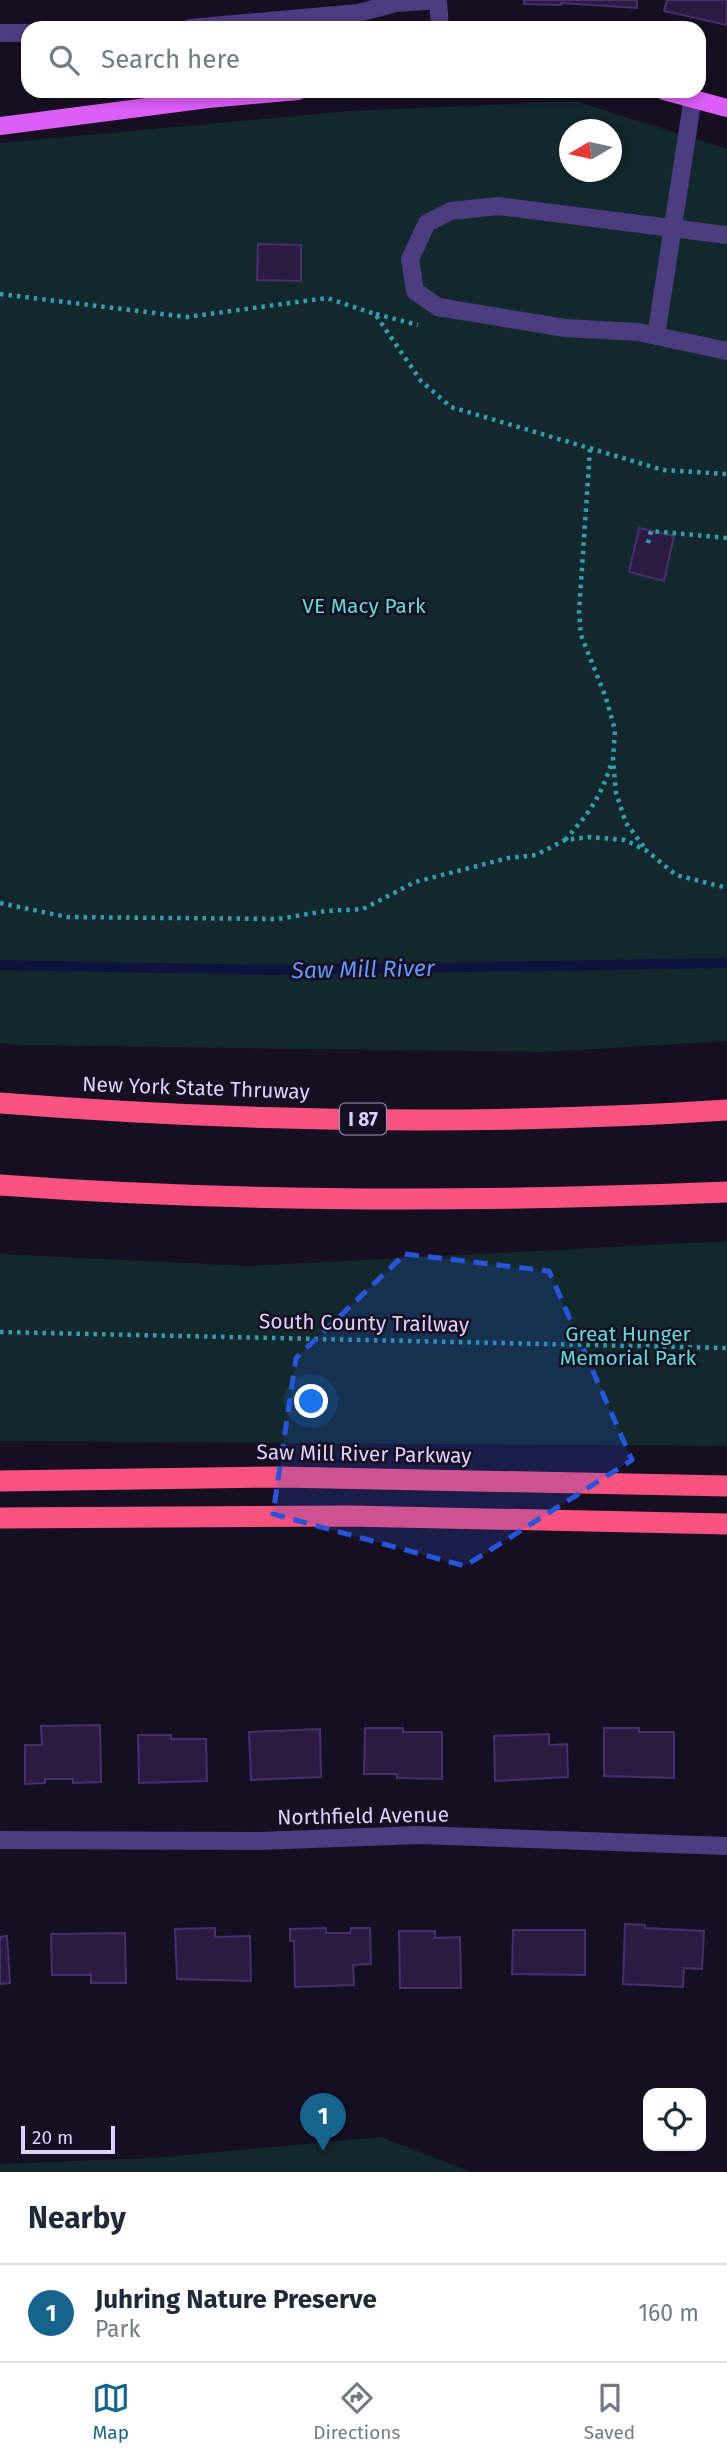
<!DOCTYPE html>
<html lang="en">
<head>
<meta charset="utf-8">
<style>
	:root { --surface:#fff; --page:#f2f2f3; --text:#1f2937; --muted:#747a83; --line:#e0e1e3; --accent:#16648b }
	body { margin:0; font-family:"Fira Sans",sans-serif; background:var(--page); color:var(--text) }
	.controls { position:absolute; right:21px; bottom:21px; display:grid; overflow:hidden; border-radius:14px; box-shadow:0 4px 10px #0003 }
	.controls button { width:63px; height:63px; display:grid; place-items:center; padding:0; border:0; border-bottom:2px solid var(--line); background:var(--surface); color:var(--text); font:35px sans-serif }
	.compass { position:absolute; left:559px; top:119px; width:63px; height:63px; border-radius:50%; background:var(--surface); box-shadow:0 4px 10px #0003; rotate:261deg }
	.scale { position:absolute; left:21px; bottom:18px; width:94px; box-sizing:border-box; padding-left:7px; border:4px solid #dfd1fd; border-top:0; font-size:19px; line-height:24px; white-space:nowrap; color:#dfd1fd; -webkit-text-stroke:5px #160f22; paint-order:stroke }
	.you { position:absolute; left:312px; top:1402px; width:24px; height:24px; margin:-18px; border:5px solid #fff; border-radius:50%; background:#1a73e8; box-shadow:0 0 0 10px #1a73e833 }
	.badge { display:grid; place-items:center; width:46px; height:46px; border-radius:50%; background:var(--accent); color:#fff; font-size:23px; font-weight:700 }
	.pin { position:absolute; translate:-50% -58px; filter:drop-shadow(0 2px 4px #0008) }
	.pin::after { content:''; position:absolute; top:37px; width:24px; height:21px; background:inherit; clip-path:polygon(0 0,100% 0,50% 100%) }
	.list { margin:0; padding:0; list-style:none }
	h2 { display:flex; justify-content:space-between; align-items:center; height:91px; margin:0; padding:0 28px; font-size:30px }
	h2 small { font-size:23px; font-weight:400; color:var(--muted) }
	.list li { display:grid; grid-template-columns:46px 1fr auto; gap:21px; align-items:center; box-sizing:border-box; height:98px; padding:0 28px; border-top:2px solid var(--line) }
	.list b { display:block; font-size:26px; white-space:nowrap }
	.list p { margin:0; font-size:23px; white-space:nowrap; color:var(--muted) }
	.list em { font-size:23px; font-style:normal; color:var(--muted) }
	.icon { flex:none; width:38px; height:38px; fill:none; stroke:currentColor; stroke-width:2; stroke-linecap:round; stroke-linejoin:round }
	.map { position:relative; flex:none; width:727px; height:2172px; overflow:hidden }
	.search { position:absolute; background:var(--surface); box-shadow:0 4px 10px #0003; left:21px; right:21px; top:21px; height:77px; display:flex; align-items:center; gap:18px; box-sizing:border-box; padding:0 24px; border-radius:21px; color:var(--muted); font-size:26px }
	.sheet { height:189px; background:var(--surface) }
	nav { display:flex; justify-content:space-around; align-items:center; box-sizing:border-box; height:98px; border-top:2px solid var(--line); background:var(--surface); font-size:19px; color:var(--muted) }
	nav a { display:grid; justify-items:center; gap:4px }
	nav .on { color:var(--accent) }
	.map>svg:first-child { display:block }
	.green { fill:#12282c; fill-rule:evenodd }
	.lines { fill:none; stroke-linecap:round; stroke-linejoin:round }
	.stream { stroke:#0c143e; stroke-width:10 }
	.building { fill:#2b1b42; stroke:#472e6d; stroke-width:2 }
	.path { stroke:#339eaf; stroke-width:4.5; stroke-dasharray:3.5 5; stroke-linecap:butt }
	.minor { stroke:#4b3b7f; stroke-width:18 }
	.major { stroke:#dd5df9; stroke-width:18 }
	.highway { stroke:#f85280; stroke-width:21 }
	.marked { fill:#2755da; fill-opacity:0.2; stroke:#2755da; stroke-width:5; stroke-dasharray:14 9; stroke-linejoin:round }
	.labels { text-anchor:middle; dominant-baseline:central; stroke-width:5; stroke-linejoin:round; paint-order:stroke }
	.shield { fill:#160f22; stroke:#a397bb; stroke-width:2 }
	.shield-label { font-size:19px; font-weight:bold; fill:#dfd1fd }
	.park-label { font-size:21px; fill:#60dad4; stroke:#160f22 }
	.street-label { font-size:21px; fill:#dfd1fd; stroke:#160f22 }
	.water-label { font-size:23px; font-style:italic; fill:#6496f9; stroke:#160f22 }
</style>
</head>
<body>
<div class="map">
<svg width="727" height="2172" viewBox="0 0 727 2172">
	<rect width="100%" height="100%" fill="#160f22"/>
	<!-- green -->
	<path class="green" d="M575 101 727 149V1041L544 1052 16 1045 0 1043V143L349 111ZM570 130H612V172H570Z
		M727 1241V1446L0 1441V1254L249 1266Z
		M381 2137 471 2172H0V2164L153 2158Z"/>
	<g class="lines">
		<!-- stream -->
		<path class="stream" d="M0 965 273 970 727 963"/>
	</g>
	<!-- building -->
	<path class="building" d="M524 0H637V8L561 3V5L524 4Z
		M667 0H727V25L664 11Z
		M258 244 301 245V281L257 280Z
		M639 528 674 536 664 581 629 572Z
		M100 1725 101 1782 73 1783V1779H45V1783L25 1784V1745H42L41 1726Z
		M365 1728H403V1732H442V1779L397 1778V1774H364Z
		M604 1728H639V1732H674V1778L604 1776Z
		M320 1729 321 1777 251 1780 249 1732Z
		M549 1734V1745L567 1744 568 1777 495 1781 494 1736Z
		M138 1735H171V1739H206L207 1781 139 1783Z
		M625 1924 645 1925V1928L704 1931 702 1969 684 1968 683 1987 623 1984Z
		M215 1928V1937L250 1936 251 1981 177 1979 175 1929Z
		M326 1928V1933H350L351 1928H370L371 1964 353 1965 354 1985 295 1987 294 1941H290V1929Z
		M513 1930H585V1975L512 1974Z
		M399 1931H435V1938L460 1937 461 1988H400Z
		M125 1933 126 1983H91V1975H52L51 1934Z
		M7 1936 10 1983 0 1984V1937Z"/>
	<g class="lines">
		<!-- path -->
		<path class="path" d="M0 294 187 317 327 298 375 314 421 381 451 407 663 470 727 474
			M376 314 418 325
			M590 449 579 612 581 635 606 698 615 730 613 759 616 793 626 823 647 851
			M648 543 651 531 727 538
			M565 840C590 812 601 797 612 761
			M0 903 67 917 278 919 326 911 363 909 415 882 508 858 536 855 565 840 589 837 625 840 647 851 676 875 727 888
			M0 1332 727 1348"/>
		<!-- minor -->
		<path class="minor" d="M438 0 440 28
			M190 28 358 13 396 3 438 0
			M0 33H28
			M727 235 498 206 451 211 427 223 410 259 415 291 438 307 565 328 638 332 727 351
			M656 336 693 97
			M0 1840 259 1841 419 1835 727 1846"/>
		<!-- major -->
		<path class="major" d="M664 91 727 108
			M0 126 208 99 298 91"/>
		<!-- highway -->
		<path class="highway" d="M0 1103C241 1122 486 1126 727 1110
			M0 1185C242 1203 484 1202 727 1192
			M0 1481 280 1477 727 1486
			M0 1518 350 1516 727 1524"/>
	</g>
	<!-- marked area -->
	<path class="marked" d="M405 1254 549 1271 632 1460 465 1566 273 1514 296 1358Z"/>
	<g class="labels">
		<!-- shield labels -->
		<rect class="shield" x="340" y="1103.5" width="46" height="31" rx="5"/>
		<g class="shield-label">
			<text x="363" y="1119">I 87</text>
		</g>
		<!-- park labels -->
		<g class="park-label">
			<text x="364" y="606">VE Macy Park</text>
			<text x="628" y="1334">Great Hunger<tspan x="628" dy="24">Memorial Park</tspan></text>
		</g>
		<!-- street labels -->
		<g class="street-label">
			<text transform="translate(196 1088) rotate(2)">New York State Thruway</text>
			<text transform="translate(364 1323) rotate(1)">South County Trailway</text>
			<text transform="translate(364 1454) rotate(1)">Saw Mill River Parkway</text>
			<text transform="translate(363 1816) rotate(-1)">Northfield Avenue</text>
		</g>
		<!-- water labels -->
		<g class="water-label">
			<text transform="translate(363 969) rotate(-1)">Saw Mill River</text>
		</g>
	</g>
</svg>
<div class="controls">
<button><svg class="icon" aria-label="locate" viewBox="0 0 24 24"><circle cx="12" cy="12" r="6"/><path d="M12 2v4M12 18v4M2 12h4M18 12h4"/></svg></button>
</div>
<svg class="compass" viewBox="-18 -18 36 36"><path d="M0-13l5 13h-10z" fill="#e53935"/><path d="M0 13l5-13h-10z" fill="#747a83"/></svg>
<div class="scale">20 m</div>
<div class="you"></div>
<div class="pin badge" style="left:323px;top:2151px">1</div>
<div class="search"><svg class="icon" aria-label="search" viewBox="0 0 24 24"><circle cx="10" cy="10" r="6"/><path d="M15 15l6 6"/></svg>Search here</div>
</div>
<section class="sheet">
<h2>Nearby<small></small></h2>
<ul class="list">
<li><span class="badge">1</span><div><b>Juhring Nature Preserve</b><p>Park</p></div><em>160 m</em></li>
</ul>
</section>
<nav>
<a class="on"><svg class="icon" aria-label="map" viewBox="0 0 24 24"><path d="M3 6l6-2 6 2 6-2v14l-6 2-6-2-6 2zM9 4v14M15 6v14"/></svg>Map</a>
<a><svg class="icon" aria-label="directions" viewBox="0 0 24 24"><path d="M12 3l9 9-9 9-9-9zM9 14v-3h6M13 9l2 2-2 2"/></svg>Directions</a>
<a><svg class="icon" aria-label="saved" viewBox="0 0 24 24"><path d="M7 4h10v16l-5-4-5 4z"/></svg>Saved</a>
</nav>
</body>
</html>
